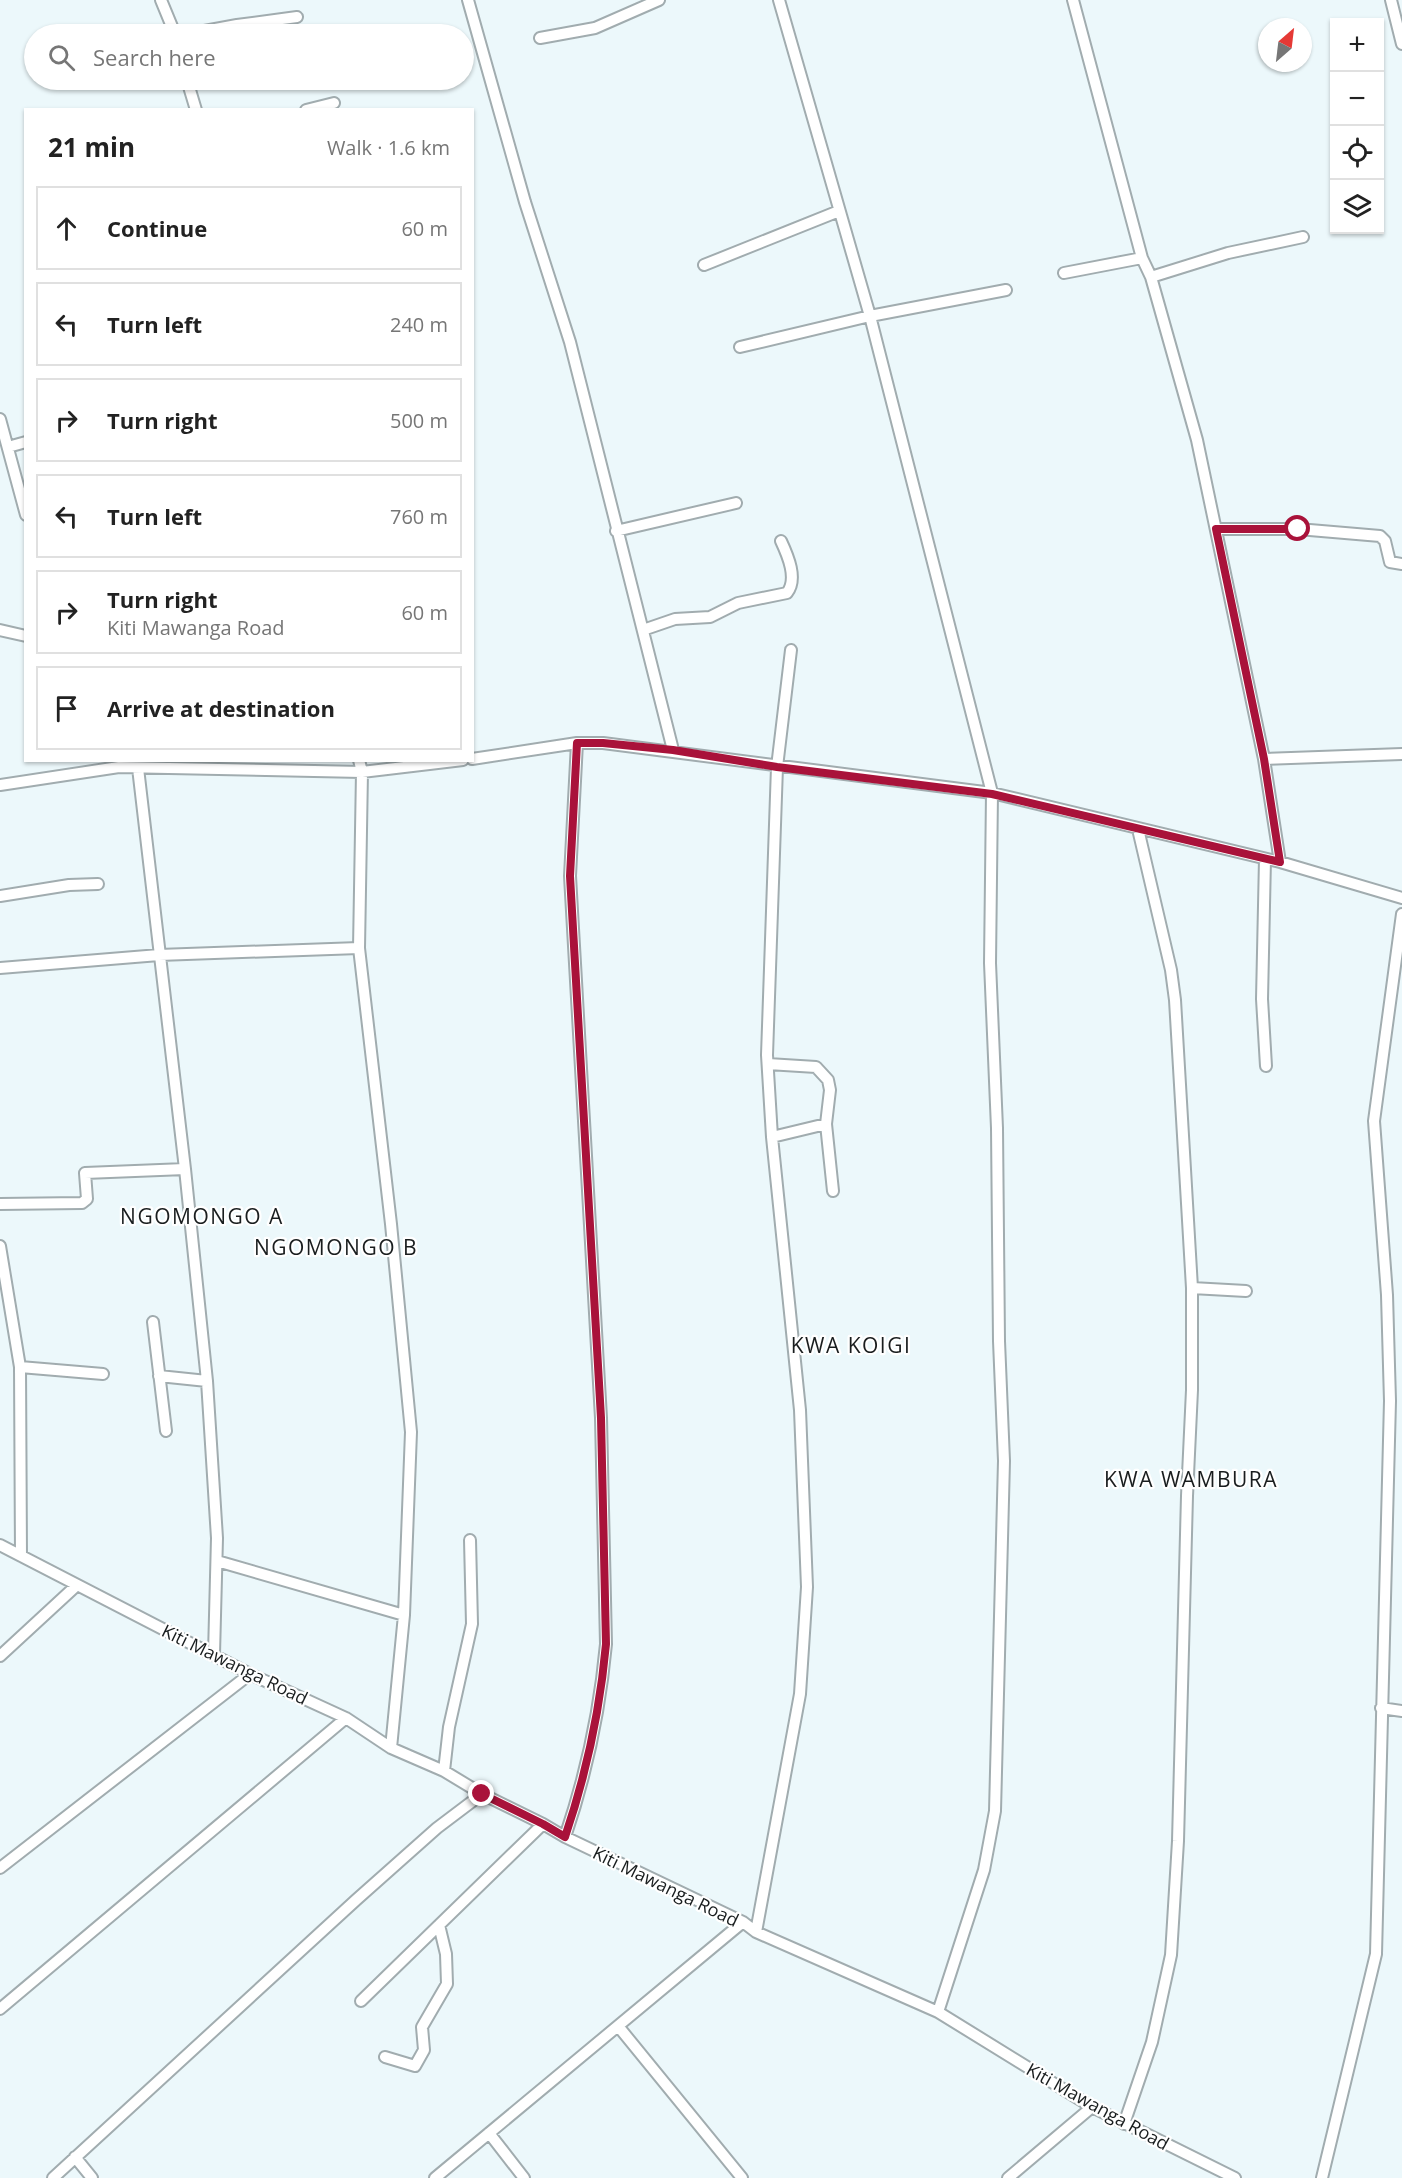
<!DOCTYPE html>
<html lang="en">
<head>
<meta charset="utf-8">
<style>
	:root { --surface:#fff; --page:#f2f2f2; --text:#222; --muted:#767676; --line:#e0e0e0 }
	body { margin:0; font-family:"Open Sans",sans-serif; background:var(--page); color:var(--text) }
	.controls { position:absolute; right:18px; top:18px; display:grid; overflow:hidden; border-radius:0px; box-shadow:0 2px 4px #0004 }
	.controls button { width:54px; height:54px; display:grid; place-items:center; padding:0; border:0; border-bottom:2px solid var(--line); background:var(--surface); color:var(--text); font:30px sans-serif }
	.compass { position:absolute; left:1258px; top:18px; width:54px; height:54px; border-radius:50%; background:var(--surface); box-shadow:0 2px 4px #0004; rotate:28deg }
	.stop { position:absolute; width:18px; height:18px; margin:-14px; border:4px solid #a9123a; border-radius:50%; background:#fff }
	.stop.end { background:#a9123a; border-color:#fff; box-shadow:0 2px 6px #0008 }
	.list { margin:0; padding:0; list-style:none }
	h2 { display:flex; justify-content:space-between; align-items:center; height:78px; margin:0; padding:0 24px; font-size:26px }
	h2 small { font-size:20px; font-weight:400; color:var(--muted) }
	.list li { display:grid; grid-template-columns:39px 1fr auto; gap:18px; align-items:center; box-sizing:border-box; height:84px; margin:0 12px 12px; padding:0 12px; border:2px solid var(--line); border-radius:0px }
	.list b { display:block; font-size:22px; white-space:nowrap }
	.list p { margin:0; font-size:20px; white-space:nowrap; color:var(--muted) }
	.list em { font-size:20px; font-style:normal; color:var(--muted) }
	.icon { flex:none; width:33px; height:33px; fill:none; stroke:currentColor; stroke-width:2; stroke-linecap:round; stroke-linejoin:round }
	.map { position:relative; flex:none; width:1402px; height:2178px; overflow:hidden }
	.search { position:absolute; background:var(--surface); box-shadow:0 2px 4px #0004; left:24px; top:24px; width:450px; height:66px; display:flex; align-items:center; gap:15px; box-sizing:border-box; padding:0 21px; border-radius:33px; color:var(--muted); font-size:22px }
	.panel { position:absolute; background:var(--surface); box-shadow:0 2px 4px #0004; left:24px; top:108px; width:450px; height:654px; border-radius:0px }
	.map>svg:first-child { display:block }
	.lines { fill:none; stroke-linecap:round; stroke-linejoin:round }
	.minor-casing { stroke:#a1acaf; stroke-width:14 }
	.minor { stroke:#fff; stroke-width:10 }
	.route { stroke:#a9123a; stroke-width:8 }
	.labels { text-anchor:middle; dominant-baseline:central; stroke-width:4.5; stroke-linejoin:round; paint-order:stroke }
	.street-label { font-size:18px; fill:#191d1e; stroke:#fff }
	.quarter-label { font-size:21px; letter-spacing:1.5px; fill:#191d1e; stroke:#fff }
</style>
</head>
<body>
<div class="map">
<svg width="1402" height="2178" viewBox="0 0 1402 2178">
	<rect width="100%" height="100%" fill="#ecf8fb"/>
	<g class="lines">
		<defs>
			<path id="minor" d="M161 0 175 34
				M468 0 525 202 570 342 673 750
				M779 0 870 316 992 793 990 963 997 1128 999 1341 1004 1461 995 1811 984 1870 938 2012
				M1073 0 1142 258 1151 277 1197 440 1264 759 1280 862
				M1391 0 1402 44
				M188 34 237 25 297 17
				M540 38 595 28 659 0
				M187 80 196 110
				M306 110 334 103
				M704 265 839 211
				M1064 273 1142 258
				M1151 277 1228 253 1303 237
				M740 347 870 316 1006 290
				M0 419 26 515
				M8 447 26 442
				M1216 529H1298L1380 536 1385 541 1390 562 1402 564
				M616 531 736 503
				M0 630 26 636
				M643 630 675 619 710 617 738 603 787 593C798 579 788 556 781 541
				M472 759 577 743H603L992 793 1280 862 1402 898
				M1264 759 1402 754
				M138 768 185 1169 207 1381 217 1538 214 1654
				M0 785 119 767 362 772 463 760
				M1138 829 1171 970 1175 1000 1192 1288 1246 1291
				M1265 859 1262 999 1266 1066
				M0 896 69 885 98 884
				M359 948 362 772 359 760
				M0 968 159 955 359 948 391 1224 411 1432 404 1615 391 1748
				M768 1064 816 1067 828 1080 830 1090 826 1124 833 1191
				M772 1137 826 1124
				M0 1204 82 1203 87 1199 85 1173 185 1169
				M0 1246 20 1367 21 1556
				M153 1322 166 1431
				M20 1367 103 1374
				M159 1376 207 1381
				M0 1545 250 1674 346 1718 391 1748 444 1771 482 1794 543 1824 565 1837 743 1922 756 1932 938 2012 1092 2107 1235 2178
				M217 1561 404 1615
				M0 1656 77 1585
				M1381 1708 1402 1711
				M444 1771 449 1727 472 1624 470 1540
				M565 1837C586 1775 600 1710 606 1644L601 1418 570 876 577 743
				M0 1868 250 1674
				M756 1932 800 1694 807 1587 800 1410 772 1137 767 1055 777 767 791 650
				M361 2001 543 1824
				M0 2009 346 1718
				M618 2026 742 2178
				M385 2057 415 2066 424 2050 422 2027 447 1984 446 1954 439 1925
				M1124 2124 1152 2042 1171 1955 1178 1841 1187 1496 1192 1390V1288
				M489 2133 524 2178
				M75 2157 92 2178
				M53 2178 356 1900 437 1828 482 1794
				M435 2178 743 1922
				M1008 2178 1092 2107
				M1322 2178 1376 1954 1390 1401 1387 1295 1374 1121 1402 914"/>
		</defs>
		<!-- minor casing -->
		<use href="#minor" class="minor-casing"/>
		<!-- minor -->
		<use href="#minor" class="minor"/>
	</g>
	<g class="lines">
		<!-- route -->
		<path class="route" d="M482 1794 543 1824 565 1837C586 1775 600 1710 606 1644L601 1418 570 876 577 743H603L673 750 777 767 992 794 1280 862 1264 759 1216 529H1298"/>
	</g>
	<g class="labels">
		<!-- street labels -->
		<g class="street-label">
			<text transform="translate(235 1664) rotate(26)">Kiti Mawanga Road</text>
			<text transform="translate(666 1886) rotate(26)">Kiti Mawanga Road</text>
			<text transform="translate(1098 2106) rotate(29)">Kiti Mawanga Road</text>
		</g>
		<!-- quarter labels -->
		<g class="quarter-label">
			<text x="202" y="1216">NGOMONGO A</text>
			<text x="336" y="1247">NGOMONGO B</text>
			<text x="851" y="1345">KWA KOIGI</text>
			<text x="1191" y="1479">KWA WAMBURA</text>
		</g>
	</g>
</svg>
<div class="controls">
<button>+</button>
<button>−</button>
<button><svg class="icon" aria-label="locate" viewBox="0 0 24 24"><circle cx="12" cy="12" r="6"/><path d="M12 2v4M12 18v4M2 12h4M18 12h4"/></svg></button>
<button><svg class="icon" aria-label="layers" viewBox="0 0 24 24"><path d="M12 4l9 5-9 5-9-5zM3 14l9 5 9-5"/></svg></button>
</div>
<svg class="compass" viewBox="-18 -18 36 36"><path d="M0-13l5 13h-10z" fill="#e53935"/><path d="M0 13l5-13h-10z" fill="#767676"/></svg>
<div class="stop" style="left:1298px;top:529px"></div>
<div class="stop end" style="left:482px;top:1794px"></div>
<div class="search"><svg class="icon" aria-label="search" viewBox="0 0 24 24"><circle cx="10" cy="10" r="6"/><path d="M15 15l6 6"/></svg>Search here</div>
<section class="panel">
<h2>21 min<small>Walk · 1.6 km</small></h2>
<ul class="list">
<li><svg class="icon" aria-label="ahead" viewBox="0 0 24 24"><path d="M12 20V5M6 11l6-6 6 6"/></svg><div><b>Continue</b></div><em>60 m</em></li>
<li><svg class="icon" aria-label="left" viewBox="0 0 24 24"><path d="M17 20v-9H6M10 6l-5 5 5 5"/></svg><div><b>Turn left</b></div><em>240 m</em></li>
<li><svg class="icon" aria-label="right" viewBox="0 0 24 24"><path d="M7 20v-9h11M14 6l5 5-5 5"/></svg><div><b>Turn right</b></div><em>500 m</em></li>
<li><svg class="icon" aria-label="left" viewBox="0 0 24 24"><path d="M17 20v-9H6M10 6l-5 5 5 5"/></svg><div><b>Turn left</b></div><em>760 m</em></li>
<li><svg class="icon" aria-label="right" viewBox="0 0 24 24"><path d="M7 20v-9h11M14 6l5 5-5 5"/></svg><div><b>Turn right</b><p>Kiti Mawanga Road</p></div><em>60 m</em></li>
<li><svg class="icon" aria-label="arrive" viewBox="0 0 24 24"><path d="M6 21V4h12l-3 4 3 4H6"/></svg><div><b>Arrive at destination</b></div></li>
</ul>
</section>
</div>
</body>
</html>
